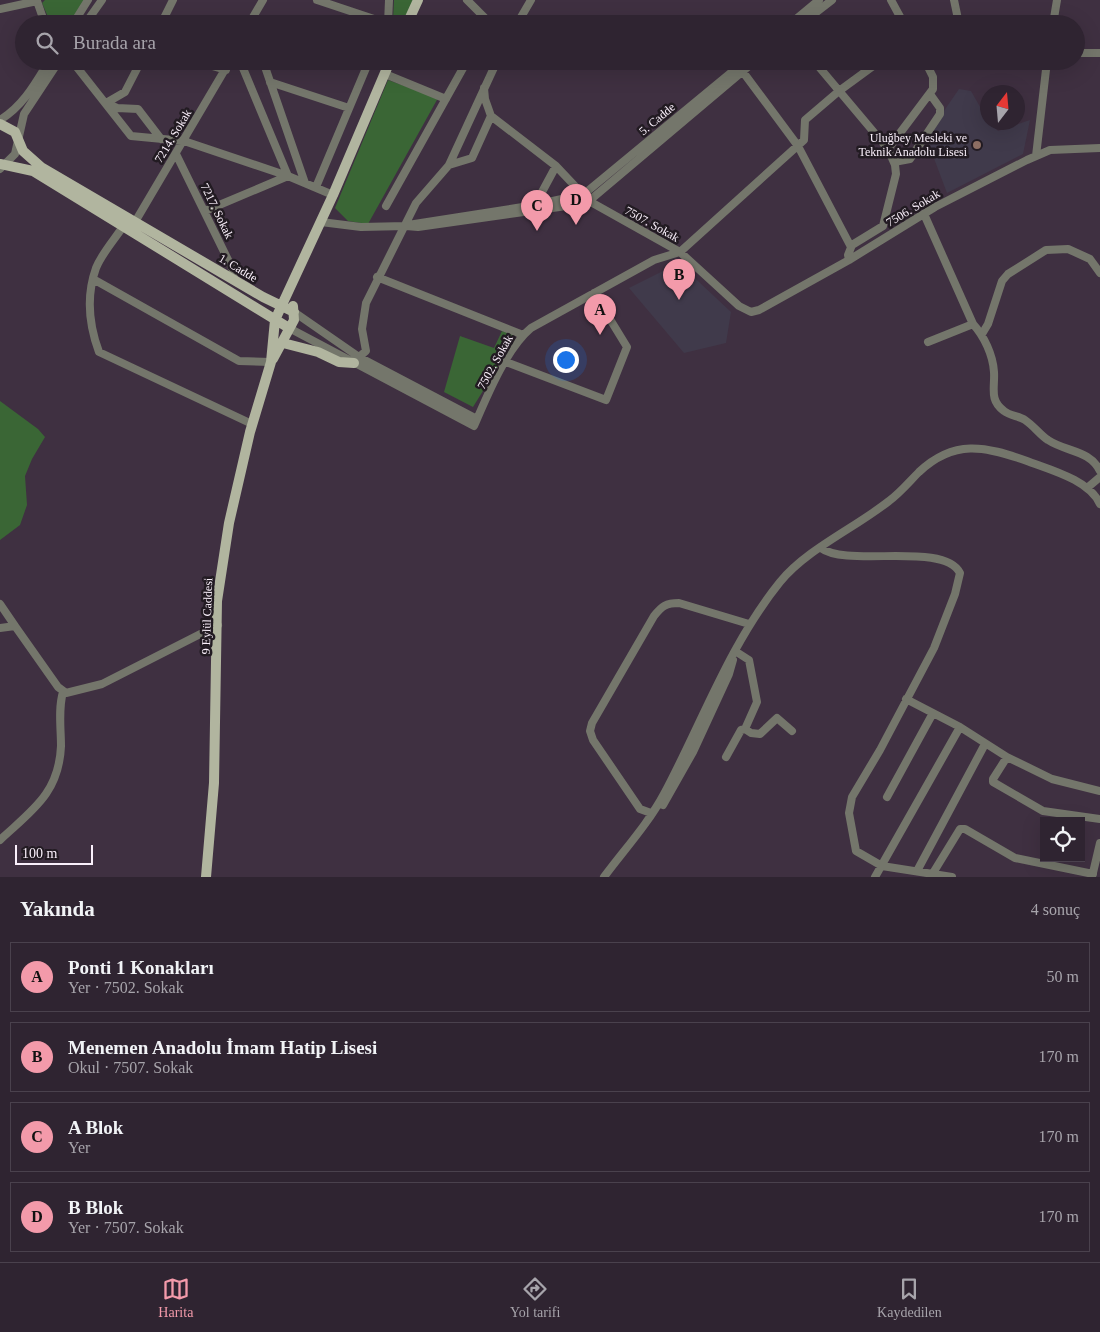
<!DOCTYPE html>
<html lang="tr">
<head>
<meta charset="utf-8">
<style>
	:root { --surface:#2f2431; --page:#3b303d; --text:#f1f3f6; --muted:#a7a4ab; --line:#4a414d; --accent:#f39aaa }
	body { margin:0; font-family:Georgia,serif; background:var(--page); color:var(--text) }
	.controls { position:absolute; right:15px; bottom:15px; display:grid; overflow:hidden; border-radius:0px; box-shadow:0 5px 20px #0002 }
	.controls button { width:45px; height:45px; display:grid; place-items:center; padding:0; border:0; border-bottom:1px solid var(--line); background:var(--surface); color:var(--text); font:25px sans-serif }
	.compass { position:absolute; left:980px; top:85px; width:45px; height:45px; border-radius:50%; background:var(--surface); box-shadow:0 5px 20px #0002; rotate:16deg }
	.scale { position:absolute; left:15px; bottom:12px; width:78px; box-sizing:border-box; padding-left:5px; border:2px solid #faf0fb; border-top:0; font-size:14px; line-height:18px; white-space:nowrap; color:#faf0fb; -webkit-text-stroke:4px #221b22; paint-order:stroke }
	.you { position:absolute; left:565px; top:359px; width:18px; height:18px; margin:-12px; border:4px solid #fff; border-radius:50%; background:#1a73e8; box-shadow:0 0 0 8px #1a73e833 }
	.badge { display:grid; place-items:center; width:32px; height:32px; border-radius:50%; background:var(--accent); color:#111; font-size:16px; font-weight:700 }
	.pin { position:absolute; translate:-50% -41px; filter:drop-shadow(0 1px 2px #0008) }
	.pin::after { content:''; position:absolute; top:26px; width:18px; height:15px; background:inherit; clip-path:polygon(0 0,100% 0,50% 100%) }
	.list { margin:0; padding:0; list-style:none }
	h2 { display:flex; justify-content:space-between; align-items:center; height:65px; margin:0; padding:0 20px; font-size:21px }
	h2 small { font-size:16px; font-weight:400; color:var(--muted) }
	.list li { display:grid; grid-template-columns:32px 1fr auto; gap:15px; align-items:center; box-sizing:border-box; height:70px; margin:0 10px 10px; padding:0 10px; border:1px solid var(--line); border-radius:0px }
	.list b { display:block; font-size:19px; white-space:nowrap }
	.list p { margin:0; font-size:16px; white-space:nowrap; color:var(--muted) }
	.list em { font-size:16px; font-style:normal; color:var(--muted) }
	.icon { flex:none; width:28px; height:28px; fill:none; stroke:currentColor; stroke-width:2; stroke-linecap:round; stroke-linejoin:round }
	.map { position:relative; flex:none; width:1100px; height:877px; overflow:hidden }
	.search { position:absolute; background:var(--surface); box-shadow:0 5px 20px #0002; left:15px; right:15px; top:15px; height:55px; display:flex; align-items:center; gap:12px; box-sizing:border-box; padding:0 18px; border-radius:28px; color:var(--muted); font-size:19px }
	.sheet { height:385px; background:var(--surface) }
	nav { display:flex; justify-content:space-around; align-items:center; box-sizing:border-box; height:70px; border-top:1px solid var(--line); background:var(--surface); font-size:14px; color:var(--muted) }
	nav a { display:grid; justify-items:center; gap:2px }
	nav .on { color:var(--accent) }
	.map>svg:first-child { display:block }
	.education { fill:#403a4b }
	.green { fill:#3a6635 }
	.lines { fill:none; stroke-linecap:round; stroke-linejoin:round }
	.minor { stroke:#74766b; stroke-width:8 }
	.major { stroke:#b1b59f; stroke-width:10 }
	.education-dot { fill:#8d6e63; stroke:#221b22; stroke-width:2 }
	.labels { text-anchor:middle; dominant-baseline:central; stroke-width:5; stroke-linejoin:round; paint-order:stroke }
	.street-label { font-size:12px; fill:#faf0fb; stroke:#221b22 }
	.poi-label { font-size:12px; fill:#faf0fb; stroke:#221b22; text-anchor:end }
</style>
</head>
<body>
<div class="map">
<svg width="1100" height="877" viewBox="0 0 1100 877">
	<rect width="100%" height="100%" fill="#3f3041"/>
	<!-- education -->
	<path class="education" d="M959 89 971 91 987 119 988 122 991 123 998 131 1030 120 1023 154 947 193 926 137Z
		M675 265 683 267 731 312 726 343 684 353 629 288Z"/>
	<!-- green -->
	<path class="green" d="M45 0H86L69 24H51L42 3Z
		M394 0H413L403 24 393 20Z
		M388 80 438 98 368 224 348 221 335 208Z
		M502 331 514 335 496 370 473 407 444 392 460 336 494 348Z
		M0 401 38 429 45 437 32 459 25 476 27 505 20 525 0 540Z"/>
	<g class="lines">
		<!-- minor -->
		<path class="minor" d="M317 0 389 24
			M467 0 491 24
			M891 0 904 24
			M954 0 959 24
			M0 9 37 1 45 24
			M73 24 88 0
			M85 24 102 0
			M161 24 173 0
			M249 24 263 0
			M388 24 389 0
			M517 24 531 0
			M790 24 819 0
			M801 24 832 0
			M1053 24 1057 0
			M1076 53H1100
			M72 61 131 136 184 141 288 176 333 195
			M195 61 226 70
			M263 61 305 183
			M814 61 888 149 895 165 896 174 883 226 852 245 848 255 849 260
			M926 63 942 61
			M743 72 798 146 851 247
			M385 74 446 99
			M270 82 349 108
			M484 88 485 99 491 116 556 166 589 201 680 252 739 306 751 312 759 310 849 260 935 207 1027 160 1050 150 1100 148
			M106 103 117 108 138 109 161 139
			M106 103 125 92 141 61
			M0 120C23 106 35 84 49 61
			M888 149 933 89V77L925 61
			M176 154 233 270 234 280
			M1036 156 1047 61
			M894 162 910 159 940 114V108L930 94
			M449 165 472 158 491 116
			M0 169 15 154 24 114 59 61
			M316 187 369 61
			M535 205 556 166
			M386 206 467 61
			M205 211 288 176 240 61
			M924 214 973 324C984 336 993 355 994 372 995 388 989 400 1004 411 1010 416 1019 416 1025 420 1034 426 1040 435 1048 440 1066 452 1090 450 1100 471
			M135 222 230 61
			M321 222 361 227 406 226 418 227 581 204 589 201 755 61
			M124 225C115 239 102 253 96 268 86 296 89 325 99 352L252 424
			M408 225 535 205 584 194 745 61
			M377 277 523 335
			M93 279 239 361 271 362
			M294 312 359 357 477 419
			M289 328 474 426C487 396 506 349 531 328L654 260 680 252 804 140 805 120 839 91 880 61
			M982 334 988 324 1002 281 1008 274 1046 250 1068 249 1090 259 1100 273
			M928 342 973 324
			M359 357 366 351 362 329 366 303 416 203 449 165 497 61
			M506 362 606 400 627 347 594 293
			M1087 488 1100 477
			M821 548C847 568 944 541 960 573L955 594 934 648 880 750 852 797 849 813 856 851 882 866 952 877
			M0 604 15 626
			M0 628 15 626 58 687 66 693 102 684 218 625
			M735 651 749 660 757 702 745 729 751 733 760 734 777 718 792 731
			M906 699 960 727 1007 757 1052 779 1100 791
			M726 757 741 730 745 729
			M1007 757 993 779V782L1043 811 1100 819
			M887 797 933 713
			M663 805 693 752 729 674 733 660
			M651 813 640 809 593 740 590 731 592 723 654 616C662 606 666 603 679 603L749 624
			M0 840C31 811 59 794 61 746 61 729 58 709 63 692
			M917 871 985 744
			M933 873 960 829H965L1015 858 1093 874
			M604 877C624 850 648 824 664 794 702 723 729 645 780 582 807 549 855 528 889 501 900 493 909 482 919 472 954 439 985 446 1027 461 1051 470 1089 480 1100 504
			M875 877 960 727
			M1092 877 1100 843"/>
		<!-- major -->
		<path class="major" d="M407 24 418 0
			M0 124 15 132 23 151 41 167 263 297 294 312
			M0 164 33 171 289 328
			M283 343 318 352 339 362 354 363
			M273 359 294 320 293 306
			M206 877 214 783 217 601 229 523 250 432 271 362 275 320 333 195 390 61"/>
	</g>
	<!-- markers -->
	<circle class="education-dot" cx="977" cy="145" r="5"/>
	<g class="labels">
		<!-- street labels -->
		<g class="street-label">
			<text transform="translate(657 119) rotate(-40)">5. Cadde</text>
			<text transform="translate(173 136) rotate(-59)">7214. Sokak</text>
			<text transform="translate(913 208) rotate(-31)">7506. Sokak</text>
			<text transform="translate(217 211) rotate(64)">7217. Sokak</text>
			<text transform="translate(652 224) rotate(29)">7507. Sokak</text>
			<text transform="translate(238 268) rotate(31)">1. Cadde</text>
			<text transform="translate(495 362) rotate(-61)">7502. Sokak</text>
			<text transform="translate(207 616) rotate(-88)">9 Eylül Caddesi</text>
		</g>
		<!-- poi labels -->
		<g class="poi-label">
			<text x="967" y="138">Uluğbey Mesleki ve<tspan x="967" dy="14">Teknik Anadolu Lisesi</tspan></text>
		</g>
	</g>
</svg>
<div class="controls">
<button><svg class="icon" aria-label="locate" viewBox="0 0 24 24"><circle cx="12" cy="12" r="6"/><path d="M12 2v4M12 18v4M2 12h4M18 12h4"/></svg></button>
</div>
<svg class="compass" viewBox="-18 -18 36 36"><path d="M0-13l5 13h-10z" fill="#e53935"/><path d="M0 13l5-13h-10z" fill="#a7a4ab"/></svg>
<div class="scale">100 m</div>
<div class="you"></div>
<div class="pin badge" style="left:600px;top:335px">A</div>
<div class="pin badge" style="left:679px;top:300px">B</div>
<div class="pin badge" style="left:537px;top:231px">C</div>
<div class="pin badge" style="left:576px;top:225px">D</div>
<div class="search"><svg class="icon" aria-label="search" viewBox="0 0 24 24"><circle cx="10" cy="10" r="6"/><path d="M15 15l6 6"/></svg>Burada ara</div>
</div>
<section class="sheet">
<h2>Yakında<small>4 sonuç</small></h2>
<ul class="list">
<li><span class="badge">A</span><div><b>Ponti 1 Konakları</b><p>Yer · 7502. Sokak</p></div><em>50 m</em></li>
<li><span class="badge">B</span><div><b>Menemen Anadolu İmam Hatip Lisesi</b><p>Okul · 7507. Sokak</p></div><em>170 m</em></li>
<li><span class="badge">C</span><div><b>A Blok</b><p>Yer</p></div><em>170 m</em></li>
<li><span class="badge">D</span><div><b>B Blok</b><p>Yer · 7507. Sokak</p></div><em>170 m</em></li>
</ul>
</section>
<nav>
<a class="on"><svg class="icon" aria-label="map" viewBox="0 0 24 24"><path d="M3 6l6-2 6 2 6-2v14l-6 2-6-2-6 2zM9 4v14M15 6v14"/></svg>Harita</a>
<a><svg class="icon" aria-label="directions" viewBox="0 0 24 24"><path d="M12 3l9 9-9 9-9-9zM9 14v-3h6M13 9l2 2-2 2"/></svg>Yol tarifi</a>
<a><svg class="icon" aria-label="saved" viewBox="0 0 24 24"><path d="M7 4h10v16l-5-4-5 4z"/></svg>Kaydedilen</a>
</nav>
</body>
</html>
